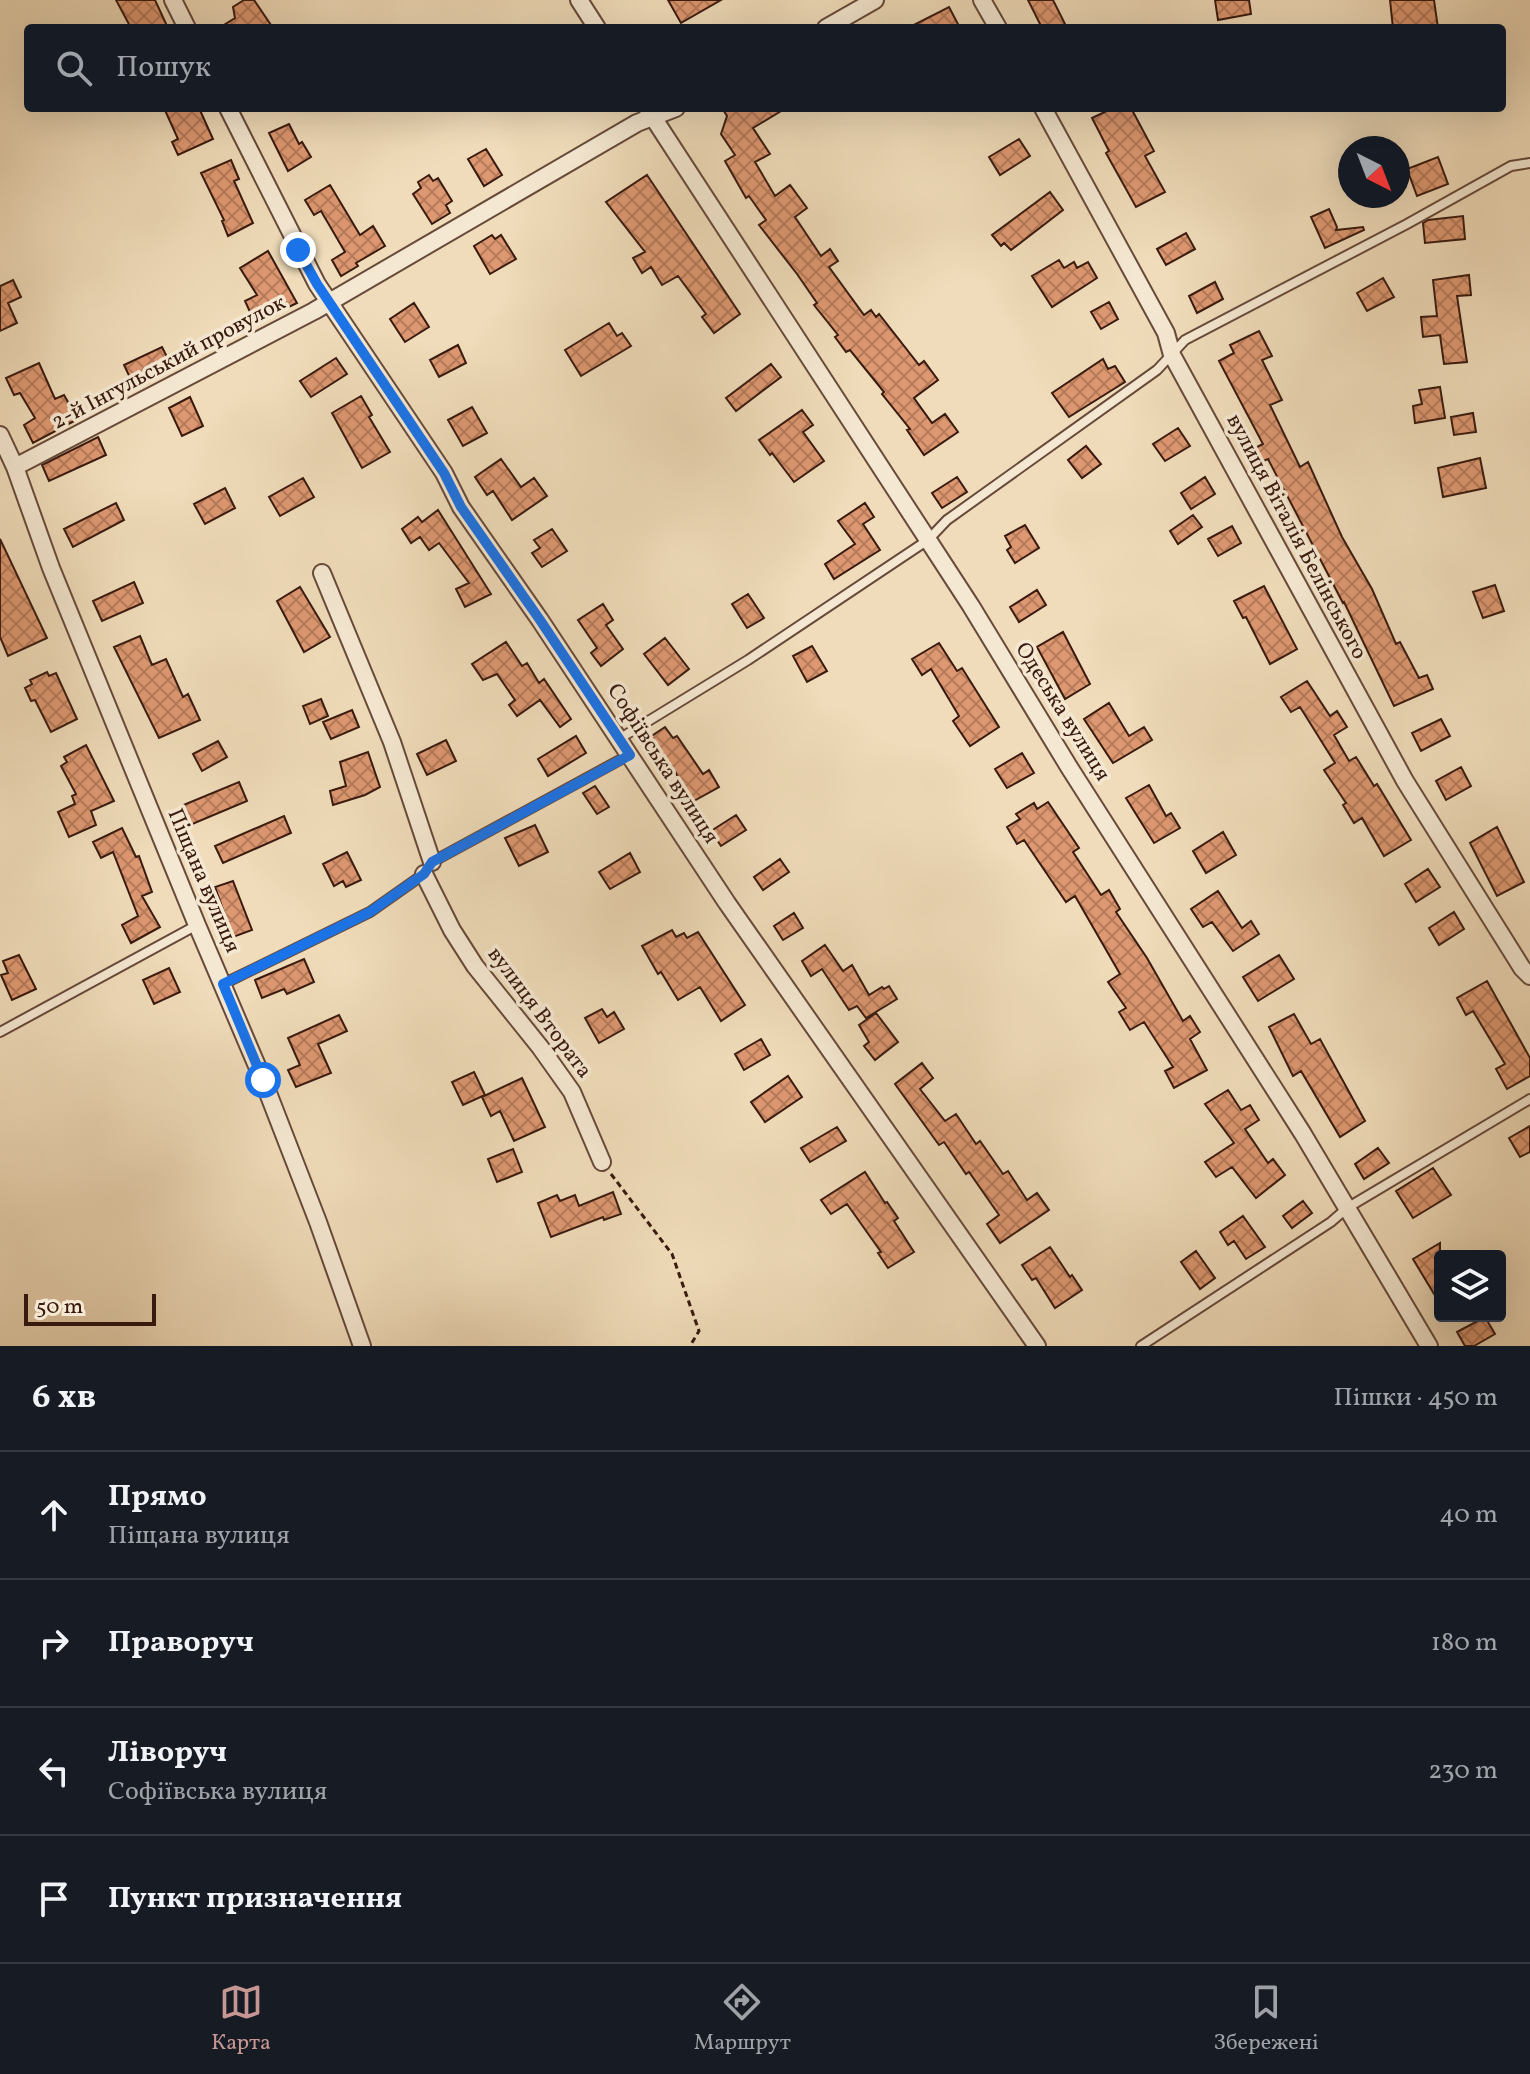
<!DOCTYPE html>
<html lang="uk">
<head>
<meta charset="utf-8">
<style>
	:root { --surface:#171b24; --page:#20242c; --text:#f1f3f6; --muted:#9ea1a6; --line:#363941; --accent:#c59692 }
	body { margin:0; font-family:Vollkorn,serif; background:var(--page); color:var(--text) }
	.controls { position:absolute; right:24px; bottom:24px; display:grid; overflow:hidden; border-radius:8px; box-shadow:0 8px 32px #0002 }
	.controls button { width:72px; height:72px; display:grid; place-items:center; padding:0; border:0; border-bottom:2px solid var(--line); background:var(--surface); color:var(--text); font:40px sans-serif }
	.compass { position:absolute; left:1338px; top:136px; width:72px; height:72px; border-radius:50%; background:var(--surface); box-shadow:0 8px 32px #0002; rotate:138deg }
	.scale { position:absolute; left:24px; bottom:20px; width:132px; box-sizing:border-box; padding-left:8px; border:4px solid #391a0f; border-top:0; font-size:22px; line-height:28px; white-space:nowrap; color:#391a0f; -webkit-text-stroke:6px #f5e8d2; paint-order:stroke }
	.stop { position:absolute; width:24px; height:24px; margin:-18px; border:6px solid #1a73e8; border-radius:50%; background:#fff }
	.stop.end { background:#1a73e8; border-color:#fff; box-shadow:0 2px 8px #0008 }
	.list { margin:0; padding:0; list-style:none }
	h2 { display:flex; justify-content:space-between; align-items:center; height:104px; margin:0; padding:0 32px; font-size:34px }
	h2 small { font-size:26px; font-weight:400; color:var(--muted) }
	.list li { display:grid; grid-template-columns:52px 1fr auto; gap:24px; align-items:center; box-sizing:border-box; height:128px; padding:0 32px; border-top:2px solid var(--line) }
	.list b { display:block; font-size:30px; white-space:nowrap }
	.list p { margin:0; font-size:26px; white-space:nowrap; color:var(--muted) }
	.list em { font-size:26px; font-style:normal; color:var(--muted) }
	.icon { flex:none; width:44px; height:44px; fill:none; stroke:currentColor; stroke-width:2; stroke-linecap:round; stroke-linejoin:round }
	.map { position:relative; flex:none; width:1530px; height:1346px; overflow:hidden }
	.search { position:absolute; background:var(--surface); box-shadow:0 8px 32px #0002; left:24px; right:24px; top:24px; height:88px; display:flex; align-items:center; gap:20px; box-sizing:border-box; padding:0 28px; border-radius:8px; color:var(--muted); font-size:30px }
	.sheet { height:616px; background:var(--surface) }
	nav { display:flex; justify-content:space-around; align-items:center; box-sizing:border-box; height:112px; border-top:2px solid var(--line); background:var(--surface); font-size:22px; color:var(--muted) }
	nav a { display:grid; justify-items:center; gap:4px }
	nav .on { color:var(--accent) }
	.map>svg:first-child { display:block }
	.building { fill:url(#building-cross-hatch); stroke:#391a0f; stroke-width:2 }
	.lines { fill:none; stroke-linecap:round; stroke-linejoin:round }
	.lane-casing { stroke:#674a3a; stroke-width:12 }
	.street-casing { stroke:#674a3a; stroke-width:20 }
	.path { stroke:#391a0f; stroke-width:3; stroke-dasharray:6 4; stroke-linecap:butt }
	.lane { stroke:#f5e8d2; stroke-width:8 }
	.street { stroke:#f5e8d2; stroke-width:16 }
	.route { stroke:#1a73e8; stroke-width:10 }
	.labels { text-anchor:middle; dominant-baseline:central; stroke-width:7; stroke-linejoin:round; paint-order:stroke }
	.street-label { font-size:22px; fill:#391a0f; stroke:#f5e8d2 }
</style>
</head>
<body>
<div class="map">
<svg width="1530" height="1346" viewBox="0 0 1530 1346">
	<defs>
		<pattern id="building-cross-hatch" width="8" height="8" patternUnits="userSpaceOnUse" patternTransform="scale(2)"><rect width="8" height="8" fill="#de9871"/><path d="M0 0l8 8M0 8l8-8" fill="none" stroke="#b57b5b"/></pattern>
	</defs>
	<rect width="100%" height="100%" fill="#f0dcba"/>
	<filter id="stains"><feTurbulence type="fractalNoise" baseFrequency=".0025" numOctaves="4"/><feColorMatrix values="0 0 0 0 .2 0 0 0 0 .09 0 0 0 0 .02 0 0 0 .5 -.17"/></filter>
	<radialGradient id="worn" r=".72"><stop offset=".6" stop-color="#630" stop-opacity="0"/><stop offset="1" stop-color="#630" stop-opacity=".3"/></radialGradient>
	<!-- building -->
	<path class="building" d="M116 0H155L168 28H131Z
		M244 0H254L273 28H219L235 18 233 7Z
		M668 0H721L681 23Z
		M1028 0H1053L1067 28H1042Z
		M1215 0H1249L1251 14 1218 20Z
		M1390 0H1434L1438 28H1393Z
		M949 7 960 28H908Z
		M164 108H199L213 139 178 155 172 142 178 139Z
		M722 108H786L753 128 770 154 755 162 775 196 790 185 807 208 795 217 821 256 830 249 838 261 829 267 864 315 871 310 876 317 879 314 919 365 924 361 938 380 914 398 932 423 945 414 958 432 924 455 907 430 910 429 882 394 884 392 850 350 846 352 835 337 838 335 814 305 817 303 797 274 759 225 766 220 749 196 746 198 725 161 735 155 721 134 727 116Z
		M1113 108H1131L1154 151 1145 156 1165 192 1136 207 1106 153 1109 151 1092 118Z
		M289 124 299 144 302 142 311 157 288 171 269 133Z
		M1019 139 1030 156 1000 175 989 157Z
		M486 149 502 175 484 186 468 159Z
		M1438 157 1448 184 1417 196 1407 169Z
		M231 160 239 179 234 181 253 223 228 236 222 221 224 220 201 173Z
		M429 175 433 181 438 178 452 201 446 205 450 213 432 224 413 194 421 188 418 182Z
		M647 175 740 314 714 333 702 317 706 314 678 276 662 285 651 267 642 273 633 258 645 252 606 202Z
		M330 185 360 235 373 226 385 246 356 263 358 266 341 276 332 260 345 252 321 211 314 215 305 200Z
		M1050 192 1063 210 1011 250 1004 243 1001 246 992 235Z
		M1329 209 1337 227 1336 230 1363 227 1364 230 1325 248 1311 217Z
		M1463 216 1465 239 1425 243 1423 223 1428 220Z
		M1186 233 1195 249 1166 265 1157 249Z
		M492 235 495 239 501 235 516 259 490 274 474 246Z
		M268 251 297 303 255 323 245 301 257 295 240 268Z
		M1059 260 1064 268 1074 262 1077 268 1088 262 1097 278 1052 307 1032 276Z
		M1469 275 1471 295 1457 296 1467 362 1444 364 1440 335 1423 337 1421 317 1437 316 1433 280Z
		M1383 278 1394 297 1367 311 1357 293Z
		M13 280 21 297 8 303 17 323 0 331V286Z
		M1215 282 1223 299 1197 313 1189 296Z
		M1109 302 1118 319 1101 329 1091 312Z
		M414 303 429 327 405 342 390 319Z
		M609 323 617 336 622 333 631 346 581 376 565 350Z
		M1259 331 1272 356 1262 360 1282 400 1270 405 1300 467 1308 462 1342 537 1372 589 1396 644 1400 642 1419 678 1427 675 1433 689 1394 706 1344 602 1343 603 1268 459 1261 462 1255 448 1263 444 1219 361 1234 353 1230 345Z
		M458 345 466 363 439 377 430 360Z
		M162 347 171 365 133 384 124 365Z
		M336 358 347 374 311 397 300 381Z
		M1103 359 1108 369 1115 366 1125 382 1069 417 1052 393Z
		M39 363 55 399 64 395 78 419 33 443 24 425 35 418 20 393 14 395 6 378Z
		M771 364 781 377 736 411 726 398Z
		M1440 387 1445 418 1415 423 1413 406 1422 404 1419 390Z
		M361 396 372 415 369 417 390 452 362 468 332 413Z
		M190 397 203 426 182 436 169 408Z
		M472 407 487 433 463 446 448 420Z
		M802 410 813 425 803 432 824 461 794 482 772 453 770 455 759 440Z
		M1473 413 1476 432 1454 435 1451 417Z
		M1178 428 1190 446 1165 461 1153 444Z
		M98 437 106 455 49 481 42 465Z
		M1086 446 1101 464 1082 478 1068 460Z
		M1480 458 1486 488 1443 497 1438 468Z
		M501 459 521 487 534 478 547 496 512 520 493 491 487 495 475 477Z
		M957 477 967 492 942 508 932 493Z
		M1205 477 1215 494 1191 509 1181 493Z
		M303 478 314 497 280 516 269 497Z
		M225 488 235 508 205 524 194 504Z
		M116 503 124 520 73 547 64 529Z
		M865 503 874 517 863 524 880 550 834 579 825 564 855 544 838 521Z
		M438 510 491 594 465 607 456 589 469 583 439 543 429 550 420 537 411 543 402 529 418 517 422 522Z
		M1193 515 1202 527 1178 544 1170 531Z
		M1025 525 1039 548 1015 563 1007 550 1011 547 1005 536Z
		M1232 526 1241 543 1218 556 1208 539Z
		M552 529 567 551 542 567 532 553 540 548 534 540Z
		M0 539 47 638 8 656 0 637Z
		M134 582 143 603 102 621 93 601Z
		M1495 585 1504 611 1483 618 1473 592Z
		M1264 586 1297 649 1270 664 1246 617 1243 618 1234 601Z
		M300 587 330 637 304 652 277 601Z
		M1037 590 1046 605 1019 622 1010 607Z
		M748 594 764 618 747 628 732 604Z
		M603 604 613 620 606 625 623 649 601 666 591 653 597 648 578 620Z
		M1063 632 1090 684 1065 699 1037 647Z
		M140 636 152 665 166 659 183 697 188 694 200 720 159 738 114 647Z
		M665 638 689 669 668 685 644 654Z
		M506 642 522 666 527 663 539 683 544 679 571 719 560 727 540 700 517 716 509 705 515 700 497 674 483 680 472 664Z
		M939 643 957 671 962 668 999 727 970 746 953 721 959 716 931 669 922 675 912 659Z
		M812 646 827 671 807 682 793 656Z
		M47 672 49 676 56 673 77 719 51 732 35 700 31 701 25 688 32 684 30 680Z
		M1307 681 1330 716 1337 711 1347 727 1334 735 1349 761 1356 757 1374 786 1377 784 1411 840 1384 856 1362 818 1354 823 1343 805 1346 803 1324 770 1335 763 1300 707 1291 712 1281 697Z
		M321 699 328 716 310 724 303 706Z
		M1109 703 1129 736 1144 727 1152 740 1113 763 1084 719Z
		M352 710 359 727 331 739 323 722Z
		M1441 719 1450 736 1421 751 1412 733Z
		M665 727 673 738 677 736 703 774 709 770 719 787 692 802 673 768 669 771 647 739Z
		M576 736 586 753 548 776 538 759Z
		M446 740 456 761 427 775 417 754Z
		M218 741 227 757 202 771 193 754Z
		M86 745 114 801 91 811 96 825 69 837 58 812 75 804 72 796 76 794 61 766 67 762 64 757Z
		M368 752 380 787 365 795 333 805 330 791 346 786 340 762Z
		M1022 753 1034 773 1007 788 995 769Z
		M1461 767 1471 786 1446 800 1436 781Z
		M239 782 247 801 190 825 181 806Z
		M1149 785 1166 816 1171 813 1180 828 1154 843 1126 798Z
		M595 786 609 807 597 814 583 793Z
		M1048 802 1079 848 1073 852 1101 895 1109 890 1120 909 1116 912 1147 958 1183 1021 1190 1016 1200 1032 1190 1039 1207 1070 1174 1088 1165 1071 1173 1067 1144 1022 1130 1030 1119 1012 1126 1008 1108 982 1120 974 1075 896 1066 902 1024 840 1017 844 1007 827 1020 819 1016 814 1034 803 1037 809Z
		M736 815 746 830 721 846 711 831Z
		M284 816 291 833 223 863 215 846Z
		M535 825 548 852 519 866 505 838Z
		M1497 827 1524 882 1497 896 1470 843Z
		M122 828 136 857 139 856 152 892 142 896 160 927 131 943 122 925 138 916 113 852 101 858 93 842Z
		M1223 832 1236 855 1206 873 1193 851Z
		M347 852 361 880 346 887 343 881 334 886 323 864Z
		M630 853 640 872 610 889 599 872Z
		M780 859 789 872 763 890 754 877Z
		M1428 869 1440 887 1416 902 1405 884Z
		M233 881 252 930 233 937 215 887Z
		M1218 891 1242 928 1251 921 1259 934 1233 951 1212 922 1203 927 1191 909Z
		M1454 912 1464 929 1439 945 1429 928Z
		M794 913 803 928 783 940 774 926Z
		M672 930 676 937 684 933 687 938 698 932 745 1005 721 1021 700 987 678 1000 661 972 658 974 642 946Z
		M825 945 843 971 852 965 869 995 882 987 884 989 889 986 897 999 866 1018 857 1006 849 1010 822 969 811 976 802 961Z
		M19 955 36 989 12 1000 1 975 8 973 3 961Z
		M1279 955 1294 979 1258 1001 1243 977Z
		M304 959 314 982 287 994 284 989 262 998 255 980Z
		M169 968 180 992 154 1004 143 980Z
		M1487 981 1530 1058V1076L1507 1089 1496 1069 1505 1064 1473 1011 1466 1015 1457 998Z
		M602 1009 607 1017 614 1012 624 1029 599 1043 585 1018Z
		M876 1013 898 1042 875 1060 864 1046 869 1042 859 1025Z
		M1294 1014 1311 1044 1320 1039 1365 1121 1340 1137 1301 1071 1293 1076 1269 1027Z
		M339 1015 347 1031 318 1044 331 1073 296 1087 288 1070 300 1065 288 1038Z
		M761 1039 770 1055 744 1070 735 1054Z
		M922 1063 933 1078 920 1089 945 1121 956 1114 976 1144 980 1141 1003 1174 1008 1171 1027 1200 1037 1193 1049 1210 1000 1243 987 1224 999 1215 969 1172 966 1174 944 1142 939 1145 895 1084Z
		M474 1072 485 1095 463 1105 452 1082Z
		M788 1076 802 1097 765 1122 751 1102Z
		M522 1078 545 1127 514 1141 500 1111 491 1116 482 1097Z
		M1228 1090 1241 1110 1250 1105 1259 1120 1245 1129 1268 1163 1273 1159 1285 1175 1256 1198 1232 1167 1216 1177 1205 1162 1234 1143 1205 1104Z
		M1530 1126V1152L1520 1157 1509 1138Z
		M837 1127 846 1141 810 1162 801 1148Z
		M1378 1148 1389 1163 1364 1179 1355 1164Z
		M513 1149 522 1172 497 1182 488 1159Z
		M1433 1168 1451 1195 1413 1218 1396 1191Z
		M865 1172 885 1203 887 1202 898 1218 894 1221 914 1252 888 1268 878 1253 881 1252 847 1204 831 1214 821 1200Z
		M613 1192 621 1214 604 1220 603 1217 551 1237 538 1203 557 1195 560 1201 575 1195 579 1206Z
		M1303 1201 1312 1213 1292 1228 1283 1216Z
		M1243 1216 1265 1247 1246 1259 1234 1241 1228 1245 1220 1232Z
		M1440 1243V1304L1413 1259Z
		M1050 1247 1070 1277 1072 1275 1082 1290 1055 1308 1036 1278 1032 1280 1022 1265Z
		M1196 1251 1215 1278 1200 1289 1181 1262Z
		M1485 1317 1495 1334 1474 1346H1465L1457 1332Z"/>
	<g class="lines">
		<defs>
			<path id="lane" d="M619 739 748 660 928 540 947 520 1157 370 1185 340 1407 224 1511 166 1530 163
				M223 984 370 912 424 874 432 862 629 755
				M0 1032 197 925
				M1141 1346 1331 1222 1347 1208 1530 1099"/>
			<path id="street" d="M173 0 187 28
				M579 0 597 28
				M982 0 998 28
				M826 28 875 0
				M228 108 317 284 444 473 461 507 540 620 727 903 1037 1346
				M647 108 971 606 1069 767 1303 1134 1429 1346
				M1043 108 1166 333 1172 355 1405 781 1522 968 1530 976
				M0 435 15 467 51 568 197 925 263 1080 318 1222 362 1346
				M15 467 314 311 637 123 676 108
				M322 573 392 742 432 862
				M424 874 452 930 475 966 540 1047 572 1092 602 1162"/>
		</defs>
		<!-- lane casing -->
		<use href="#lane" class="lane-casing"/>
		<!-- street casing -->
		<use href="#street" class="street-casing"/>
		<!-- path -->
		<path class="path" d="M611 1174 672 1254 699 1331 690 1346"/>
		<!-- lane -->
		<use href="#lane" class="lane"/>
		<!-- street -->
		<use href="#street" class="street"/>
	</g>
	<g class="lines">
		<!-- route -->
		<path class="route" d="M263 1080 223 984 370 912 424 874 432 862 630 755 540 620 461 507 444 473 317 284 298 250"/>
	</g>
	<g class="labels">
		<!-- street labels -->
		<g class="street-label">
			<text transform="translate(169 363) rotate(-28)">2-й Інгульський провулок</text>
			<text transform="translate(1296 537) rotate(62)">вулиця Віталія Белінського</text>
			<text transform="translate(1062 712) rotate(58)">Одеська вулиця</text>
			<text transform="translate(662 764) rotate(57)">Софіївська вулиця</text>
			<text transform="translate(203 881) rotate(67)">Піщана вулиця</text>
			<text transform="translate(539 1013) rotate(53)">вулиця Втората</text>
		</g>
	</g>
	<rect width="100%" height="100%" filter="url(#stains)"/>
	<rect width="100%" height="100%" fill="url(#worn)"/>
</svg>
<div class="controls">
<button><svg class="icon" aria-label="layers" viewBox="0 0 24 24"><path d="M12 4l9 5-9 5-9-5zM3 14l9 5 9-5"/></svg></button>
</div>
<svg class="compass" viewBox="-18 -18 36 36"><path d="M0-13l5 13h-10z" fill="#e53935"/><path d="M0 13l5-13h-10z" fill="#9ea1a6"/></svg>
<div class="scale">50 m</div>
<div class="stop" style="left:263px;top:1080px"></div>
<div class="stop end" style="left:298px;top:250px"></div>
<div class="search"><svg class="icon" aria-label="search" viewBox="0 0 24 24"><circle cx="10" cy="10" r="6"/><path d="M15 15l6 6"/></svg>Пошук</div>
</div>
<section class="sheet">
<h2>6 хв<small>Пішки · 450 m</small></h2>
<ul class="list">
<li><svg class="icon" aria-label="ahead" viewBox="0 0 24 24"><path d="M12 20V5M6 11l6-6 6 6"/></svg><div><b>Прямо</b><p>Піщана вулиця</p></div><em>40 m</em></li>
<li><svg class="icon" aria-label="right" viewBox="0 0 24 24"><path d="M7 20v-9h11M14 6l5 5-5 5"/></svg><div><b>Праворуч</b></div><em>180 m</em></li>
<li><svg class="icon" aria-label="left" viewBox="0 0 24 24"><path d="M17 20v-9H6M10 6l-5 5 5 5"/></svg><div><b>Ліворуч</b><p>Софіївська вулиця</p></div><em>230 m</em></li>
<li><svg class="icon" aria-label="arrive" viewBox="0 0 24 24"><path d="M6 21V4h12l-3 4 3 4H6"/></svg><div><b>Пункт призначення</b></div></li>
</ul>
</section>
<nav>
<a class="on"><svg class="icon" aria-label="map" viewBox="0 0 24 24"><path d="M3 6l6-2 6 2 6-2v14l-6 2-6-2-6 2zM9 4v14M15 6v14"/></svg>Карта</a>
<a><svg class="icon" aria-label="directions" viewBox="0 0 24 24"><path d="M12 3l9 9-9 9-9-9zM9 14v-3h6M13 9l2 2-2 2"/></svg>Маршрут</a>
<a><svg class="icon" aria-label="saved" viewBox="0 0 24 24"><path d="M7 4h10v16l-5-4-5 4z"/></svg>Збережені</a>
</nav>
</body>
</html>
